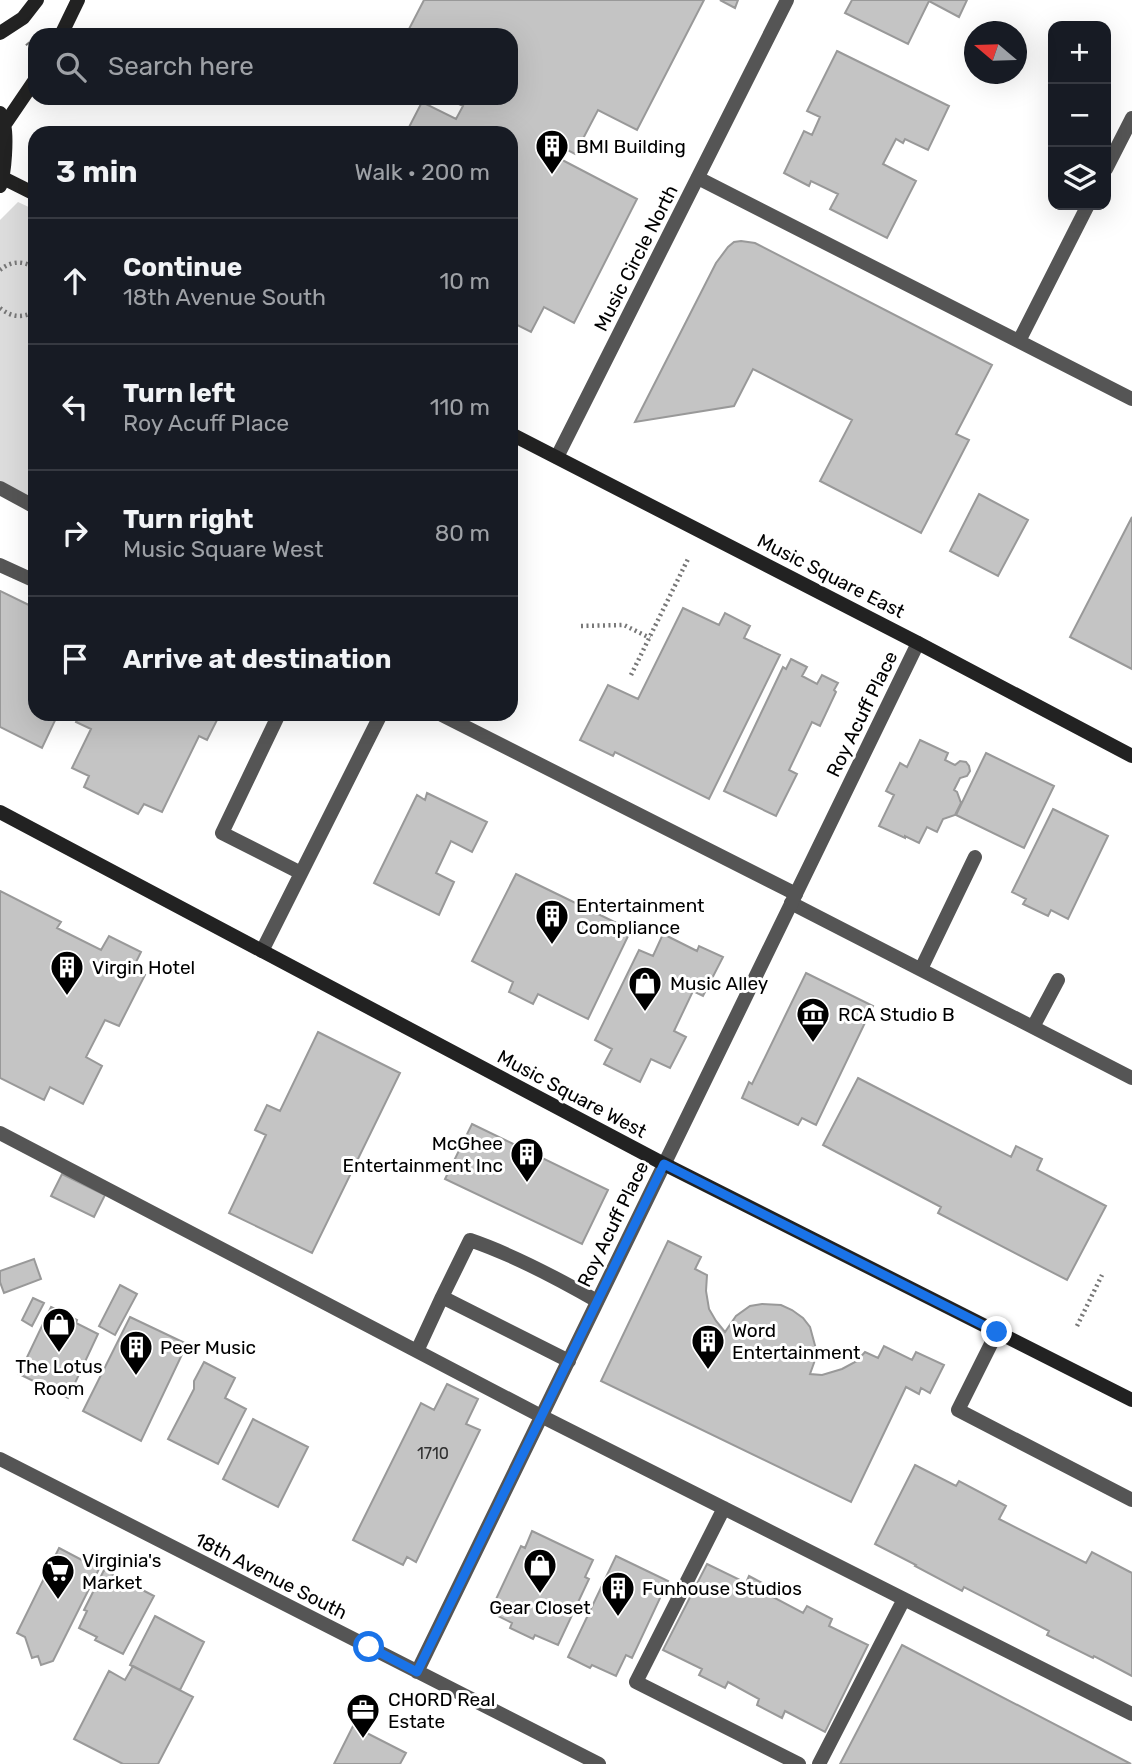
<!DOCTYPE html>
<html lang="en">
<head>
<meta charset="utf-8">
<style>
	:root { --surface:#171b24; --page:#20242c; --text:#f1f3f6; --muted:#9ea1a6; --line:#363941 }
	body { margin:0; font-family:Rubik,sans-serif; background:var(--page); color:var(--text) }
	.controls { position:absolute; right:21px; top:21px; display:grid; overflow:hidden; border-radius:14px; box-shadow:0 7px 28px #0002 }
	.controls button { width:63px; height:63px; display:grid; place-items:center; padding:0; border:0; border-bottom:2px solid var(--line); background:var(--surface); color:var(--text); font:35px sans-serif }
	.compass { position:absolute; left:964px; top:21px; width:63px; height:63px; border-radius:50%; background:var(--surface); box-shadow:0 7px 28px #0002; rotate:289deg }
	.stop { position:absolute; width:21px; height:21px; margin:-16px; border:5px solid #1a73e8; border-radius:50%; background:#fff }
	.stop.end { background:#1a73e8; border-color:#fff; box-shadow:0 2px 7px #0008 }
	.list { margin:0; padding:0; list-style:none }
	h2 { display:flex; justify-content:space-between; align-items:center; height:91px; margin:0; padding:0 28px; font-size:30px }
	h2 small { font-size:23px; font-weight:400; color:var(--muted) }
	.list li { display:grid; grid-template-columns:46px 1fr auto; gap:21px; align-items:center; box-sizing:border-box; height:126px; padding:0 28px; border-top:2px solid var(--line) }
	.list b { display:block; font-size:26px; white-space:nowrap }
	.list p { margin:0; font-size:23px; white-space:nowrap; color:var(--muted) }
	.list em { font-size:23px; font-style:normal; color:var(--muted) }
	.icon { flex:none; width:38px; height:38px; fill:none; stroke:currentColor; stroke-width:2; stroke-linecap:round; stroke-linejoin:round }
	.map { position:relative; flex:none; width:1132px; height:1764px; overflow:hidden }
	.search { position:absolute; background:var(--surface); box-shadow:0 7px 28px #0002; left:28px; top:28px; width:490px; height:77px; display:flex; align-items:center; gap:18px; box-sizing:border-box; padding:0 24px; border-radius:21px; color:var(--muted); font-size:26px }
	.panel { position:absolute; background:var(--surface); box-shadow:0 7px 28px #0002; left:28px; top:126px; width:490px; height:595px; border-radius:21px }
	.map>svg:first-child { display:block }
	.green { fill:#dcdcdc }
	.building { fill:#c4c4c4; stroke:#999; stroke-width:2 }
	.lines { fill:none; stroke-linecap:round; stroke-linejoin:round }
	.path { stroke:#777; stroke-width:4.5; stroke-dasharray:2 3.5; stroke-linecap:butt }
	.service { stroke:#555; stroke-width:14 }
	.minor { stroke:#555; stroke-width:14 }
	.secondary { stroke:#222; stroke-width:14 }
	.route { stroke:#1a73e8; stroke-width:9 }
	.labels { text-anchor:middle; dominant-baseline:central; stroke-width:6; stroke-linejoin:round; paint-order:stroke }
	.number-label { font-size:16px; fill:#313131 }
	.poi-label { font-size:19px; fill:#000; stroke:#fff; text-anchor:start }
	.street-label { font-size:19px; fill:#000; stroke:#fff }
</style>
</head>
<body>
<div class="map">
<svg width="1132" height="1764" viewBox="0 0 1132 1764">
	<rect width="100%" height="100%" fill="#fff"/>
	<!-- green -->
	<path class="green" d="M18 202 35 210V507L0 488V220Z"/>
	<!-- building -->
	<path class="building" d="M424 0H704L637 130 598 110 575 154 550 141 545 151 637 199 574 323 544 307 531 332 511 322V133H406L422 102 456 119 463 106 447 98H511V35H421L409 29Z
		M720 0H738L735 8Z
		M852 0H967L959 17 929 1 908 44 845 13Z
		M837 51 949 106 928 150 905 139 903 143 896 139 883 164 916 181 887 238 830 209 838 194 811 181 809 186 784 173 804 131 812 135 820 117 807 111Z
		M741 241 755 243 992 365 956 434 969 440 921 533 820 481 852 420 753 369 734 406 635 422 716 263 728 247 734 242Z
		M979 494 1028 520 998 576 950 551Z
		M1132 517V669L1070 637Z
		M0 591 35 608V714H58L42 748 0 727Z
		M683 608 719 625 725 613 750 626 744 638 780 655 709 799 615 752 613 756 580 740 608 685 638 699Z
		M791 659 807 667 802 676 817 684 822 675 838 683 834 690 836 692 820 726 812 722 789 770 797 774 776 816 724 791 783 667 786 669Z
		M80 714H220L207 740 199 736 162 812 144 804 138 814 84 787 89 776 72 768 91 729 76 722Z
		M920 740 948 753 945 760 955 765 960 761 966 762 969 766 970 771 967 776 960 778 954 790 957 792 961 803 955 815 943 819 937 832 927 827 919 843 905 836V838L879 826 894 795 886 791 900 763 907 767Z
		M986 753 1054 786 1024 848 956 815Z
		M427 793 487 822 472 852 451 841 436 873 454 882 439 915 374 883 417 795 425 800Z
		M1053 809 1108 836 1068 919 1051 910 1048 916 1023 904 1026 899 1012 892Z
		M516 874 631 930 588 1019 538 994 533 1004 509 992 513 982 472 961Z
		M0 891 61 922 57 928 101 950 109 936 141 952 133 968 145 975 119 1026 105 1020 86 1057 102 1066 83 1104 50 1087 44 1100 0 1078Z
		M663 934 697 951 699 946 723 957 703 996 693 991 674 1031 686 1037 670 1068 651 1059 640 1082 604 1064 612 1049 595 1040 639 950 653 956Z
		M806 973 873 1006 816 1125 802 1118 798 1125 742 1098 749 1082 752 1084Z
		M318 1032 400 1073 312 1253 229 1213 266 1135 255 1130 267 1105 280 1111Z
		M858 1078 1011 1157 1016 1146 1042 1159 1037 1170 1106 1206 1067 1280 938 1213 941 1207 823 1145Z
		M472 1124 608 1190 582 1244 445 1179Z
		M62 1174 105 1195 94 1217 51 1196Z
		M668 1241 701 1257 695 1269 707 1275 706 1291 709 1309 716 1321 725 1332 736 1316 750 1306 762 1304 781 1305 792 1310 803 1318 810 1327 816 1349 815 1360 810 1374 822 1375 842 1369 857 1361 865 1352 878 1358 884 1346 912 1360 916 1352 944 1365 930 1393 921 1388 919 1394 906 1387 851 1502 601 1381Z
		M34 1259 41 1279 4 1293 0 1282V1271Z
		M120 1285 137 1294 115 1335 99 1326Z
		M33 1298 44 1303 32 1326 22 1320Z
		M51 1307 77 1320 76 1323 98 1334 68 1398 19 1374Z
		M130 1317 187 1344 141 1441 83 1411Z
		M204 1362 235 1378 225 1398 246 1409 218 1464 168 1439 194 1389V1381Z
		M447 1384 478 1399 466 1424 480 1430 416 1562 407 1557 403 1565 353 1540 421 1403 434 1410Z
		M253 1419 308 1447 278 1507 223 1479Z
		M915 1465 956 1486 959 1481 1006 1506 999 1519 1086 1563 1092 1552 1132 1573V1676L1094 1656 1093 1658 1047 1635 1049 1631 964 1587 962 1591 915 1566 916 1565 875 1544Z
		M532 1531 593 1560 585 1577 589 1579 558 1645 535 1635 533 1639 510 1628 512 1623 490 1612 521 1546 525 1548Z
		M59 1548 99 1569 53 1661 41 1665 38 1656 32 1658 25 1637 17 1633Z
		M616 1556 668 1581 632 1658 626 1655 616 1676 592 1665 590 1668 568 1657Z
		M707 1564 746 1583 749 1576 774 1589 771 1596 803 1613 807 1606 832 1619 829 1626 868 1645 825 1732 785 1711 782 1718 757 1705 759 1699 728 1682 725 1688 699 1675 702 1669 663 1650Z
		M104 1570 154 1596 123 1654 95 1640 97 1637 79 1628 87 1611 84 1610Z
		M155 1616 204 1642 180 1690 130 1665Z
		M902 1645 1131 1764H840Z
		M133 1666 193 1697 158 1764H123L74 1739 109 1671 125 1680Z
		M353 1726 406 1753 400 1764H334Z"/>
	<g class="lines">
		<!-- path -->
		<path class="path" d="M27 43 35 53
			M0 270C11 261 22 260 35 268
			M0 308C11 317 22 319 35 311
			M581 626 624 625 650 638
			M631 675 688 559
			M1077 1326 1102 1275"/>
		<!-- service -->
		<path class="service" d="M1106 169 1132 118
			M698 178 1132 399
			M1019 341 1088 205
			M0 488 35 507
			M0 565 35 581
			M279 714 222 833 301 873
			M440 714 796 894
			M791 903 1132 1078
			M262 951 381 714
			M921 969 975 857
			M1033 1027 1058 980
			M0 1133 541 1416 1132 1714
			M997 1332 958 1410 1132 1500
			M417 1351 442 1297
			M569 1361 442 1297 470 1240C514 1255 557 1278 597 1301
			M724 1508 636 1682 799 1764
			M819 1764 904 1599"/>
		<!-- minor -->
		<path class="minor" d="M557 457 787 0
			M0 1459 599 1764
			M417 1672 918 643"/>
		<!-- secondary -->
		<path class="secondary" d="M0 33 23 18 37 0
			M61 35 78 0
			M0 113C1 117 4 120 4 124 7 137 5 173 0 186
			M5 124 35 80
			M3 178 35 194
			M511 434 918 643 1132 756
			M0 812 664 1164 1132 1400"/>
	</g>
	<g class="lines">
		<!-- route -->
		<path class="route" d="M369 1647 417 1672 664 1164 997 1332"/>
	</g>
	<!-- icons -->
	<defs>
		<symbol id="building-pin" viewBox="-11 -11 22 30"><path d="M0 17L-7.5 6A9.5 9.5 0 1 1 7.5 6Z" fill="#000" stroke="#fff"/><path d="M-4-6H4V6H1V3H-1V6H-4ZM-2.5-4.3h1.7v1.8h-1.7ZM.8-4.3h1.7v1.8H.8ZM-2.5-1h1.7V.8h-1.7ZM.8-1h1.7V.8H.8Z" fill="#fff"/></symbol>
		<symbol id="shop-pin" viewBox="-11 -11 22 30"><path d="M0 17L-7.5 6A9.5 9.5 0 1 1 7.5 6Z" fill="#000" stroke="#fff"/><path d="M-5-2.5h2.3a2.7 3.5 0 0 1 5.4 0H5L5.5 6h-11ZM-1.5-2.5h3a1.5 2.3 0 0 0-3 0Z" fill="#fff"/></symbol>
		<symbol id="museum-pin" viewBox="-11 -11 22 30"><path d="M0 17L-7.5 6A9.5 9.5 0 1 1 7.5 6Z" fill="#000" stroke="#fff"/><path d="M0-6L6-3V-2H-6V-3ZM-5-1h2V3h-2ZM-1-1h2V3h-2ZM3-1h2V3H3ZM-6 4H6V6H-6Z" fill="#fff"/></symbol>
		<symbol id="supermarket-pin" viewBox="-11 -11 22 30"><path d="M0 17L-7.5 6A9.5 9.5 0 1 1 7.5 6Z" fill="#000" stroke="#fff"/><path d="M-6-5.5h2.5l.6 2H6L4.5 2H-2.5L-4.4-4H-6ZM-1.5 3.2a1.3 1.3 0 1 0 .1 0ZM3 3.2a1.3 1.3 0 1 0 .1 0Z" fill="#fff"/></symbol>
		<symbol id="office-pin" viewBox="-11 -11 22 30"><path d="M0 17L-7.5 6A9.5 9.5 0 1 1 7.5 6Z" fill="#000" stroke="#fff"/><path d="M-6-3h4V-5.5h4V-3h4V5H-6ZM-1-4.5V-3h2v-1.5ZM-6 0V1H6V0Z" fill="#fff"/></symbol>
	</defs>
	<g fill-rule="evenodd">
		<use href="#building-pin" x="533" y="127" width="38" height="52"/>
		<use href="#building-pin" x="533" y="897" width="38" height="52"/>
		<use href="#building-pin" x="48" y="948" width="38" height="52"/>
		<use href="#shop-pin" x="626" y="964" width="38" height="52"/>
		<use href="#museum-pin" x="794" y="995" width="38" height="52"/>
		<use href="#building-pin" x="508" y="1135" width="38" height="52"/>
		<use href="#shop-pin" x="40" y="1305" width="38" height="52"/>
		<use href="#building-pin" x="689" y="1322" width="38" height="52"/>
		<use href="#building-pin" x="117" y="1328" width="38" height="52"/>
		<use href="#shop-pin" x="521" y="1546" width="38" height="52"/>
		<use href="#supermarket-pin" x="39" y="1552" width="38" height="52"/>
		<use href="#building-pin" x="599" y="1569" width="38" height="52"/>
		<use href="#office-pin" x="344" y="1691" width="38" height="52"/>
	</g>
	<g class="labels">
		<!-- number labels -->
		<g class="number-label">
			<text x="433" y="1453">1710</text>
		</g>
		<!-- poi labels -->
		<g class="poi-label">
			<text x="576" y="146">BMI Building</text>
			<text x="576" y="905">Entertainment<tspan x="576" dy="22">Compliance</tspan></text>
			<text x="92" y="967">Virgin Hotel</text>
			<text x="670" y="983">Music Alley</text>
			<text x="838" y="1014">RCA Studio B</text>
			<text x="503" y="1143" text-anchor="end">McGhee<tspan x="503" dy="22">Entertainment Inc</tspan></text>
			<text x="732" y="1330">Word<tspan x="732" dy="22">Entertainment</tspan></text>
			<text x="160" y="1347">Peer Music</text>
			<text x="59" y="1366" text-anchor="middle">The Lotus<tspan x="59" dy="22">Room</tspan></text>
			<text x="82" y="1560">Virginia's<tspan x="82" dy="22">Market</tspan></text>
			<text x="642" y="1588">Funhouse Studios</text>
			<text x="540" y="1607" text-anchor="middle">Gear Closet</text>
			<text x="388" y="1699">CHORD Real<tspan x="388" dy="22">Estate</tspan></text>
		</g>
		<!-- street labels -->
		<g class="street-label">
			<text transform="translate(636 258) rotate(-63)">Music Circle North</text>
			<text transform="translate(831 576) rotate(27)">Music Square East</text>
			<text transform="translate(862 714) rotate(-64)">Roy Acuff Place</text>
			<text transform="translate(572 1094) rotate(28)">Music Square West</text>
			<text transform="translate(613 1224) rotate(-64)">Roy Acuff Place</text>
			<text transform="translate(271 1576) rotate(27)">18th Avenue South</text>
		</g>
	</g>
</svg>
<div class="controls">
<button>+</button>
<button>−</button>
<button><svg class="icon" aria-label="layers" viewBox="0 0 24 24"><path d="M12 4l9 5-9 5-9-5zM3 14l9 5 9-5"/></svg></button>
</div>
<svg class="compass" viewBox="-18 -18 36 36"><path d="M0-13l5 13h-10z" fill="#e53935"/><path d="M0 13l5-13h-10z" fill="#9ea1a6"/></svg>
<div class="stop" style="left:369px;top:1647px"></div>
<div class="stop end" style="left:997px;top:1332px"></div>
<div class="search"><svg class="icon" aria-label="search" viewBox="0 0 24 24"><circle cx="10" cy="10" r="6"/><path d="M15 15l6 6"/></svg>Search here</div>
<section class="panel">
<h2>3 min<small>Walk · 200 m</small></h2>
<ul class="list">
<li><svg class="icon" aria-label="ahead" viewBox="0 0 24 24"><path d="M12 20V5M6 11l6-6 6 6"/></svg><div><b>Continue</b><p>18th Avenue South</p></div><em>10 m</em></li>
<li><svg class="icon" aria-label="left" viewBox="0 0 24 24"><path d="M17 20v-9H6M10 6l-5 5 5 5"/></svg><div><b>Turn left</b><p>Roy Acuff Place</p></div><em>110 m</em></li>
<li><svg class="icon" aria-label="right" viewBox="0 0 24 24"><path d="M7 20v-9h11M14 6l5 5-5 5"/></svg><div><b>Turn right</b><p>Music Square West</p></div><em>80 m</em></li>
<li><svg class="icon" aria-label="arrive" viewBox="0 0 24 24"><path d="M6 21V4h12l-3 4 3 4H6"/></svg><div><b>Arrive at destination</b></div></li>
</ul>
</section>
</div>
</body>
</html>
